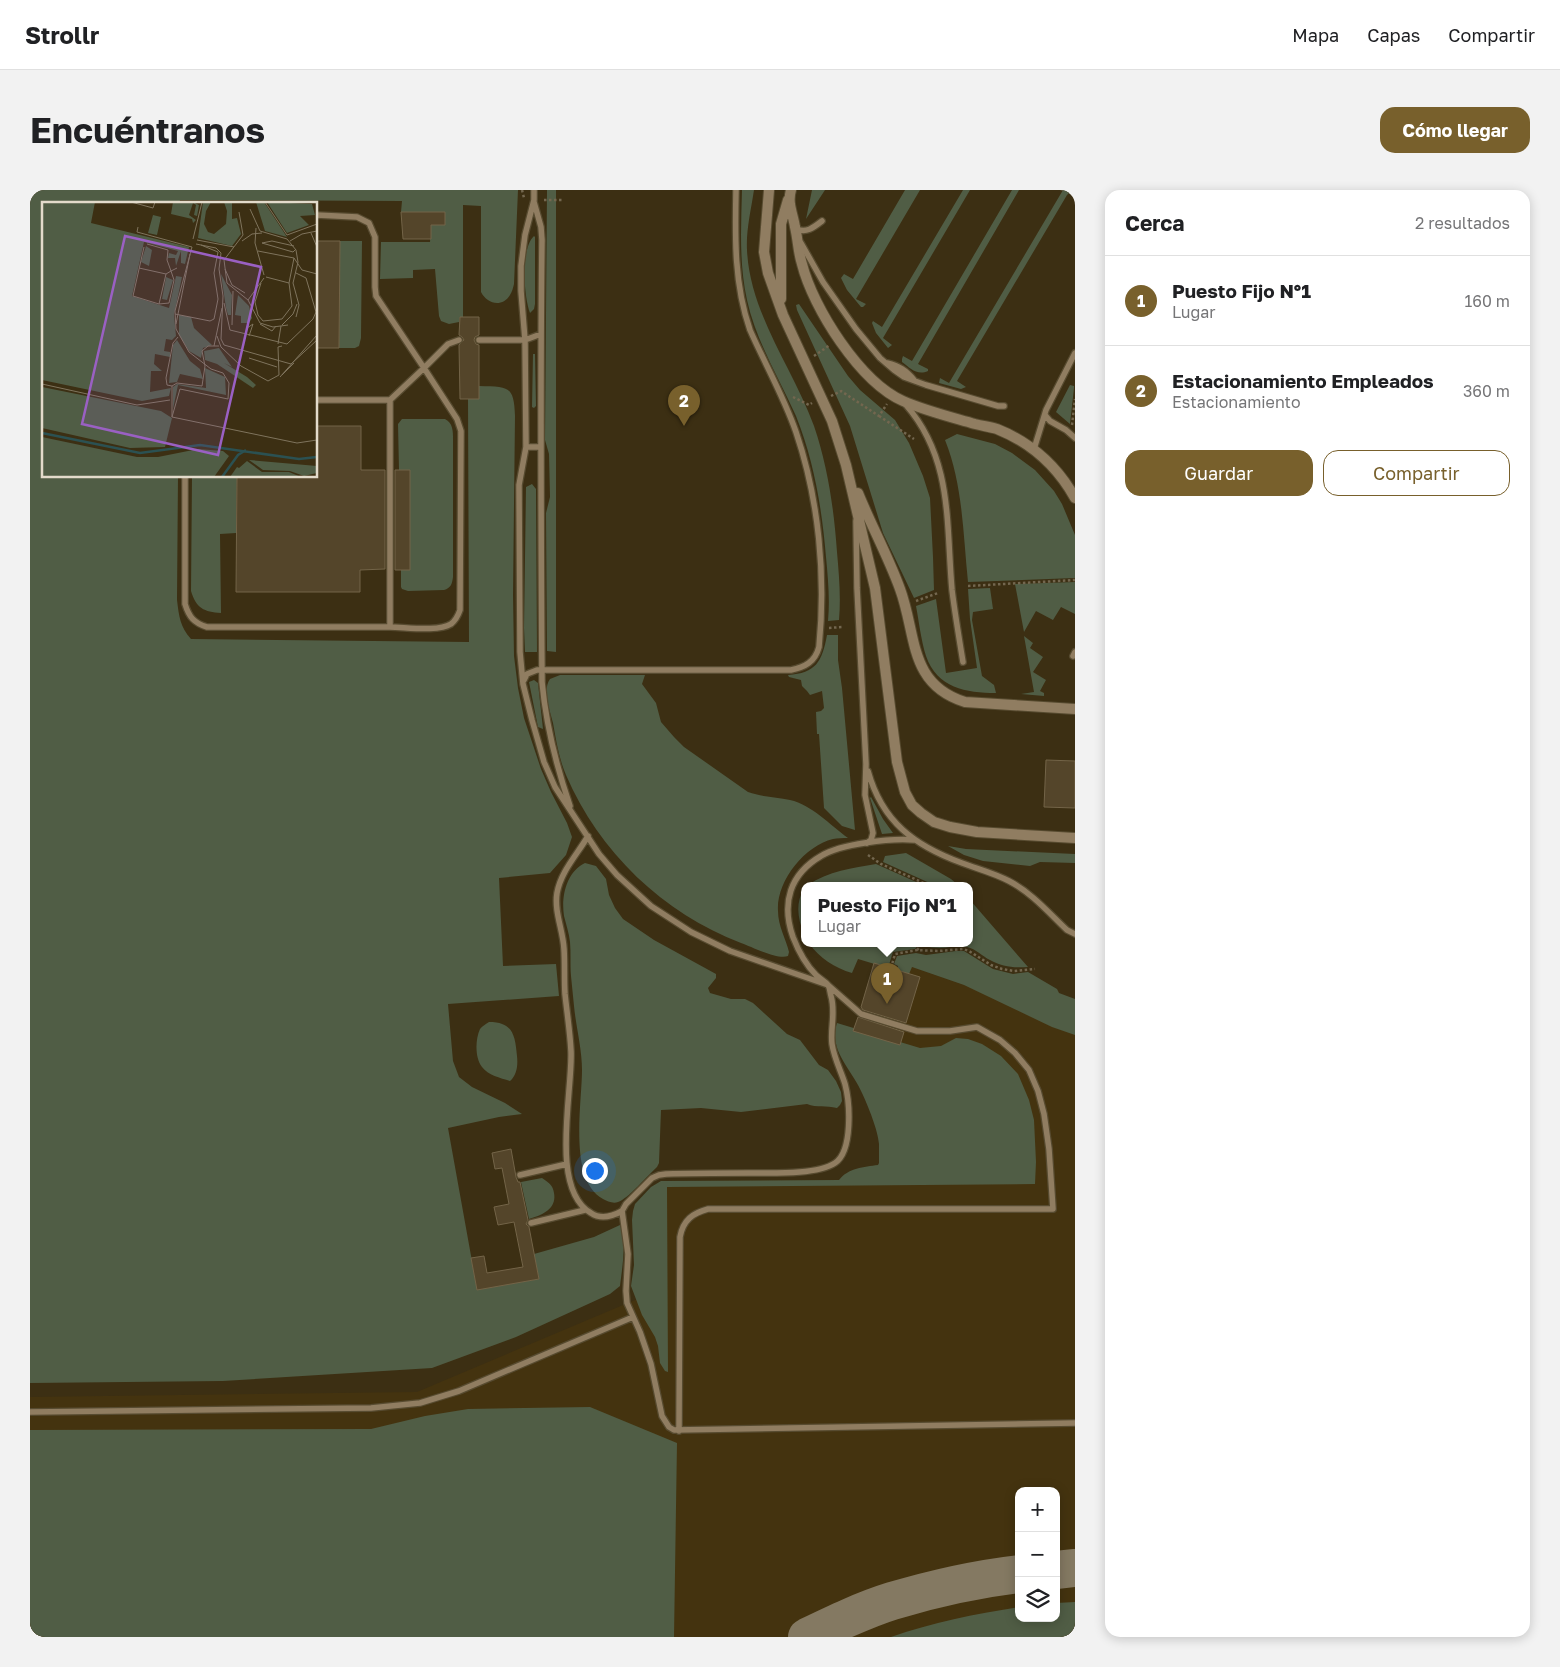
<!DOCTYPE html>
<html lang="es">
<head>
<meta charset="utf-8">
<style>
	:root { --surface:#fff; --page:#f2f2f2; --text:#202124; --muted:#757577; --line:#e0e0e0; --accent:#78602c }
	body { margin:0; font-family:"Golos Text",sans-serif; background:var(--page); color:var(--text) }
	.controls { position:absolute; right:15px; bottom:15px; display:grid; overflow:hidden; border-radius:10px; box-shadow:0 2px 12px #0003 }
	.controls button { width:45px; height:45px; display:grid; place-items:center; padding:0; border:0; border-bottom:1px solid var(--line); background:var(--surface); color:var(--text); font:25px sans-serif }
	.you { position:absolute; left:564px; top:980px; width:18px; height:18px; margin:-12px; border:4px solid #fff; border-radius:50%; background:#1a73e8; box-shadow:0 0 0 8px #1a73e833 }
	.badge { display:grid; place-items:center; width:32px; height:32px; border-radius:50%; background:var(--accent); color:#fff; font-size:16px; font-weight:700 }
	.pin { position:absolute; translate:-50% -41px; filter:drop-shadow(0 1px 2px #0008) }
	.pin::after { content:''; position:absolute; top:26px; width:18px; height:15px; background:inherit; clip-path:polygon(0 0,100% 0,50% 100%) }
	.popup { position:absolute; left:771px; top:692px; width:172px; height:65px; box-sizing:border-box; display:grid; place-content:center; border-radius:10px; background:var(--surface); filter:drop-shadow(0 1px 4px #0005); font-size:16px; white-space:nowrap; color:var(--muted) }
	.popup b { font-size:19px; color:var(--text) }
	.popup::after { content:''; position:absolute; left:50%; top:100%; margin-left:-10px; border:10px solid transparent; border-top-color:var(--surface) }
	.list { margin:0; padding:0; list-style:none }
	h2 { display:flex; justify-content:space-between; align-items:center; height:65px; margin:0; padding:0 20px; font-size:21px }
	h2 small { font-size:16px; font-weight:400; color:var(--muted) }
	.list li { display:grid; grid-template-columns:32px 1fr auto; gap:15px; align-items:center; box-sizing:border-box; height:90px; padding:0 20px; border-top:1px solid var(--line) }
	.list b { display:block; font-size:19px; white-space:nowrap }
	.list p { margin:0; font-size:16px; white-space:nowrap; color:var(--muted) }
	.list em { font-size:16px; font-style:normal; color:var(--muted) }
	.actions { display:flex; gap:10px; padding:15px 20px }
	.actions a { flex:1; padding:11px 0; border:1px solid var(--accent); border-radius:15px; text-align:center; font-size:18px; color:var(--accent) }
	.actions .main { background:var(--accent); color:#fff }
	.icon { flex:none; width:28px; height:28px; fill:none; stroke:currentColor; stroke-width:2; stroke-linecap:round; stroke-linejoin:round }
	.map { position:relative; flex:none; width:1045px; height:1447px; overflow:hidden; border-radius:15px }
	header { display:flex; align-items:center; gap:30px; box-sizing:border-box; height:70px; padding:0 25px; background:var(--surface); border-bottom:1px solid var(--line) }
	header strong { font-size:24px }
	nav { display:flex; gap:28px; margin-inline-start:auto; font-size:18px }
	.intro { display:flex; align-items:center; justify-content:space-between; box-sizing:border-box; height:120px; padding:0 30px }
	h1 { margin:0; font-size:35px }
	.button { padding:12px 22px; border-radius:15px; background:var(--accent); color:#fff; font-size:18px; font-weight:700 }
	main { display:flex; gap:30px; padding:0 30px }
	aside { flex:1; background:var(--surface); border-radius:15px; box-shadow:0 2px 12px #0003 }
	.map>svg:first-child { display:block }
	.built { fill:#44330f; fill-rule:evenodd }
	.green { fill:#505d45 }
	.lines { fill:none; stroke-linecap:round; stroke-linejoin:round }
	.taxiway { stroke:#847962; stroke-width:38 }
	.building { fill:#54452a; stroke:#736448 }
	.service-casing { stroke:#574b30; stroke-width:8 }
	.minor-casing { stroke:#574b30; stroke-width:12 }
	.path { stroke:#73674f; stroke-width:2.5; stroke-dasharray:2.5 2.5; stroke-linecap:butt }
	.service { stroke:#907d61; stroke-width:5.5 }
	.minor { stroke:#907d61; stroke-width:10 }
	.inset-river { fill:none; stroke:#2b5152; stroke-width:2.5 }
	.inset-road { fill:none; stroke:#7f745d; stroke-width:1 }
	.view { fill:#9a60c3; fill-opacity:0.15; stroke:#9a60c3; stroke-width:2.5 }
	.inset-edge { fill:none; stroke:#e3dbcb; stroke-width:2.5 }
</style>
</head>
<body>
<header>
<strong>Strollr</strong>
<nav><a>Mapa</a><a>Capas</a><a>Compartir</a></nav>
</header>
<div class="intro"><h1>Encuéntranos</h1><a class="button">Cómo llegar</a></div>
<main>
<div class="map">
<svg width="1045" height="1447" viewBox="0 0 1045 1447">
	<rect width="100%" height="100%" fill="#3c2f13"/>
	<!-- built -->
	<path class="built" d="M882 777 934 795 1045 839V1447H0V1207L387 1202 605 1110 632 1097 631 991 1000 989 838 865 867 780ZM989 1301H1026V1428H989Z"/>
	<!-- green -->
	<path class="green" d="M0 0H488L484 94C483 98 482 102 480 105 472 118 457 114 451 102V16L433 15V127H430L429 132 419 134 411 131 409 126 405 79 383 80V88L350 89 351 52H400L401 35H415V22H371L372 11 150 10 149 14H14V286H148L147 410C149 426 150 437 161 449L439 452 438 209H449V196C478 197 484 195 485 226L483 405 484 466 488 498 494 528 511 579 521 602 537 633 542 647 536 665 520 683 469 688 473 776 526 774 529 806 418 814 423 871 429 887 442 897 475 913 492 924 469 927 418 938 447 1099 509 1089 504 1064 564 1047 590 1035C597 1051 592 1079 590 1096L580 1104 486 1147 402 1178 193 1191 0 1193Z
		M517 0H526V462L517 461 516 323 520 307 519 264 515 250Z
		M712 0H724C721 20 716 40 717 60 720 124 763 178 784 236 798 277 804 320 807 362 809 385 811 407 809 430L798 431C800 410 798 388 796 367 792 319 784 271 766 226 749 188 726 151 717 110 709 74 711 37 712 0Z
		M782 0H795L776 29Z
		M875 0H890L826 109 836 114 833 117H831L817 100 811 88 814 84 823 89Z
		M933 0H940L853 148 862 155 858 158 846 143 842 133 843 131 852 137Z
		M982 0H989L888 174 898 179V181C887 186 880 178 872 172V169L873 166 882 171Z
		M1033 0H1045V4L1040 2 1037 5 927 191 936 197 931 199 909 193 910 188 919 193Z
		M504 46 505 47V114L504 119 500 123C494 107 490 59 504 46Z
		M310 51H332L331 148 329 156 325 158H309Z
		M769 114 818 186 830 200 865 230 879 253 893 286 900 308 903 367 904 400 884 408 853 343 820 236 767 120 766 115Z
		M503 164H505L506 216 504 218 502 217Z
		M1040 195 1044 196V198L1040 234 1026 222Z
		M372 229H415C423 233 423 241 423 250V387C422 394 421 398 414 400L378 401 372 399 371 397V380L380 379V280H369L368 234Z
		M927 244 965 254 982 263 1005 280 1024 301 1032 314 1045 345V388L938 392C933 344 933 295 915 250Z
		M162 286H207L206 343 190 344 191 423C174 422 166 418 161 401Z
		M502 294 506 299 507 462H495L494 438 496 297Z
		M1045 392V424L1031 417 1023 430 1006 421 994 442 985 394Z
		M960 398 963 419 943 422 942 430 952 486 964 495 966 503C936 503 907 498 896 466 891 450 889 432 886 416L906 409 916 483 947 478 940 429 938 399Z
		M797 445H808V470L812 498 825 640 812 636 794 618 789 544H787L786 522 791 521 794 518 792 501 780 505 777 501 772 496 771 490 759 487 758 485C786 483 792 472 797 445Z
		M994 446 1003 453 1000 458 1013 467 1003 482 1016 490 1010 501 1014 503V506L991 504 1004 502Z
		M530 485H615L612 494 626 513 631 532 644 547 654 557 718 602C732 607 746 607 760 610 782 615 800 635 818 648 813 648 807 648 803 649 774 656 746 692 748 721 748 736 756 749 759 762L758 766C748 770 722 757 711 753 633 723 569 662 536 585 529 569 526 550 523 533 520 521 512 500 520 489Z
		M504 490 508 493 513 539 508 537 499 492Z
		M841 607 853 629 863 643 852 644 840 608Z
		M918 656 936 659 1045 664V673L1010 672 1000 676 953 671 934 665Z
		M876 663 921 689 928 695H904L853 672 855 666Z
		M555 673 566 676 576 689 579 705 585 718 593 729 624 750 686 784V788L678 798 680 803 701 809H715L723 813 757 844 770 850 789 875 798 880 806 891 811 902 812 911 810 915 807 918C796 915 787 918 777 914L711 922 671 918 631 920 629 973 627 977C618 985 598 1009 588 1012 583 1014 577 1011 573 1009 538 990 552 914 552 880 552 859 546 837 544 816 543 806 542 796 541 786 540 774 541 763 540 752 539 743 536 734 534 726 531 707 536 682 555 673Z
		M846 674 893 695H778C798 681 823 678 846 674Z
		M774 699V744C768 730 765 713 774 699Z
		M940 710 998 777C985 778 972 777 960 770 952 766 946 759 937 757 927 755 919 758 910 758 904 758 899 757 894 756L897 753H940Z
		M779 753H890L885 759 863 762 858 778 828 769 822 783C805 778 789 768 779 753Z
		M926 761H934L963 779 983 784 998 782 1027 799 1029 803 1045 809V845L1022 837 934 795 882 777 879 784 867 780 868 776 864 774 867 766 886 763 896 765Z
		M459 832C483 832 485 845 487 866 488 875 487 885 480 891 470 888 458 885 452 877 445 868 445 850 450 839 452 836 456 834 459 832Z
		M807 833 890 858 911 856 926 848 938 849 952 854 971 866 988 884 999 910 1004 930 1006 972 1005 994 637 997 638 1182 635 1181 630 1173 628 1156 625 1147 612 1125 601 1096 604 1075 602 1030 603 1021 605 1014 621 997 631 991 809 990C818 978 834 977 848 975L849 973C849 967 849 960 849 954 848 940 838 916 832 903 822 879 798 861 807 833Z
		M512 988C518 992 523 995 524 1003 527 1019 512 1025 499 1029L491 992Z
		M560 1217 647 1253 644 1447H0V1240L341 1239 395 1226 438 1219Z
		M1045 1412V1447H861C903 1432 945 1424 989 1417V1428H1026V1413Z"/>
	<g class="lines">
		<!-- taxiway -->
		<path class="taxiway" d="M1026 1380 1045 1378
			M777 1447C804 1434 833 1420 862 1411 902 1399 946 1389 989 1384"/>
	</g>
	<!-- building -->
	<path class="building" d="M371 22H415V35H401V49H373Z
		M286 51H310L309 158H286Z
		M430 127H449V145L445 147 444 150 446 154 449 155V209H430L429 155 434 150 432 147 429 145Z
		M286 236H331V280H355V379L330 380V402H206L207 286H286Z
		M365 280H380V380H365Z
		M1016 570 1045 571V618L1014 617Z
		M844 773 890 787 876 833 833 820 831 817Z
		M828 827 874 842 870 855 823 841Z
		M481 959 486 987 488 992H490L498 1030 496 1034 499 1037 509 1089 447 1100 441 1068 454 1066 457 1083 493 1077 484 1032 468 1035 464 1017 479 1014 472 978 465 979 462 963Z"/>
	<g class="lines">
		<defs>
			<path id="service" d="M504 0V10L495 45 491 76V101L495 150 496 257 489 295 490 462 493 494 502 530 514 572 525 597 569 664 587 685 621 716 661 742 700 761 798 795 831 824 887 841H920L947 837 970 850 985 863 999 880 1008 901 1014 924 1019 959 1023 1019H678C663 1023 653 1030 650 1047L649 1241
				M504 12 511 37 512 50C510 197 511 344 512 492 516 535 526 575 540 616
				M766 39C777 43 783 38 792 31
				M771 53 793 92 826 139 850 168 864 180 874 187 896 195 968 216H974
				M449 150H495L511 144
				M857 173C869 176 876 180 884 190
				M286 210H360
				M876 215C923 269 916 334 922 400 925 424 929 448 933 472
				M1015 225 1020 231 1036 240 1045 248
				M496 257H510
				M1004 259 1016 220 1045 163
				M155 286V414C159 427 164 433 177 437H360V210L394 178 346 106 345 97V47L339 33 327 27 286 25
				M826 331 827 398 836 574 835 605 843 643 841 650 837 653
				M360 437C375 437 408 442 421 434 426 430 428 426 430 420L431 241 427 229 394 178 418 154 429 150
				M1043 466 1045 462
				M494 490 497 484 507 480H761C775 477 785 472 789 457 796 386 789 310 766 242 754 207 735 174 720 140 704 94 705 48 706 0
				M838 581C852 632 885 656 932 673 948 679 964 683 979 691 1002 703 1019 723 1037 740L1045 744
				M558 646C547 665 531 681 527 703 524 722 533 740 534 759 535 774 534 789 535 804 537 823 540 842 541 861 543 901 519 999 561 1023 571 1030 583 1026 592 1021
				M884 650C861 648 810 654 791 666 760 684 751 713 763 747 768 760 776 775 786 785 790 789 795 791 798 795 800 798 800 803 801 806 806 823 800 838 802 854 804 868 811 881 815 894 820 913 823 961 805 973 787 985 742 983 719 983 692 983 664 983 636 984L629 985 622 988 596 1014 592 1021 598 1064 596 1101 597 1113 610 1142 621 1174 632 1226 639 1237 644 1240 1045 1233
				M490 985 537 974
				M501 1033 555 1020
				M0 1222 341 1218 390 1213 429 1201 603 1127"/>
			<path id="minor" d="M739 0 734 62 738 83 753 125 802 231 816 275 845 398 867 572 875 602 882 615 891 623 904 632 920 637 947 642 1045 648
				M761 0C757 13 763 24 765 37 768 49 768 62 772 74 783 118 830 192 873 211 896 221 921 227 945 234 953 236 960 237 967 239 1002 253 1027 276 1045 308
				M751 109V34L758 10
				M828 303C841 335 858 366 870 399 887 445 878 494 935 512L1045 519"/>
		</defs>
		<!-- service casing -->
		<use href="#service" class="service-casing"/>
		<!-- minor casing -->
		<use href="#minor" class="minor-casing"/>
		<!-- path -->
		<path class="path" d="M492 0 494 8
			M514 10H532
			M784 166 800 155
			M801 206 811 201 849 226 857 214
			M763 207 779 215 782 213
			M849 226 884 249
			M1042 235 1045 209
			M938 396 1045 390
			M886 411 908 403
			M799 438 812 437
			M838 665 851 674 898 695
			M887 760 894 753
			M861 778 865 764 887 760 908 761 933 759 939 761 961 775 972 779 984 781 1005 779"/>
		<!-- service -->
		<use href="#service" class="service"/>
		<!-- minor -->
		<use href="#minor" class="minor"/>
	</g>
	<!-- overview -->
	<g transform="translate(12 12)">
		<rect width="275" height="275" fill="#3c2f13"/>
		<path d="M0 0H53L49 21 147 45 143 62 139 61V49L134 64 133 56H126L127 51 134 53 136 49 102 40 90 94 127 106 134 74 140 75 132 113 134 134 130 138 124 137 122 149 128 150V155L113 152 112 162 120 169H109L108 190 129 186 127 194 100 199 0 178ZM131 0H151L157 3 155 14 152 13 154 3 151 1 147 13 154 18 151 21 150 17 129 12ZM161 0H169L164 9 162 22 166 30 172 32 184 22 185 9 182 0H190V17L195 16 199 32 190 44 156 36ZM214 0H222L245 35 223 29ZM225 0 270 2 273 13 258 14 267 23 245 31ZM111 13 119 15 115 33 106 31ZM104 44 110 48 107 64 99 60ZM179 72 190 93 189 113H186L184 106ZM124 75 131 78 125 98 120 97ZM196 93 207 104 210 116 207 121H199V114L193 113ZM137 113 149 115 152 126 170 143 161 146 159 156 147 149 137 133ZM135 138 148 159 158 167 161 177 138 172 135 180 127 181 131 143ZM177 146 190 165 182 161 205 175 214 183 211 186 175 162 163 158 162 149ZM163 166 183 175 184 193 136 183 131 207V185L135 182 164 186ZM0 185 119 209 130 216 123 245 88 246 0 226ZM0 235 95 255H116L156 247 181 249 187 254 172 275H0ZM207 258 275 264V271L262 274 248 269 221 268ZM205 259 220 270H247L259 275H188L195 265 197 266Z" fill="#505d45"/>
		<path class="inset-river" d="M0 231 98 251 158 243 257 257 275 255M180 275 196 253 204 248"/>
		<path class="inset-road" d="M89 0 111 6 113 0M223 0 245 33 275 22M208 7 218 29 245 37 254 48 256 60 251 81 257 103 254 115M197 10 201 33 182 58 185 81 206 98 218 121 231 125 246 123M96 25 95 30 150 45 133 109 134 127 147 150 169 167 181 171 187 181 186 197 138 187 130 215M214 26 213 41 222 73M269 31 275 45M151 37 160 0M155 38 192 45M200 39 210 32 220 31M248 39 260 32 275 29M154 42 174 46 179 51 177 67 181 94 179 137 182 143 249 162 275 138M252 44 230 39 220 41 251 50 254 47M102 45 91 94 117 102 124 72 129 69 125 58 126 48 105 42M216 49 252 56 247 81 250 104 240 117 221 119 216 113 213 100 219 81M252 56 260 68 275 72M97 66 124 72M183 67 190 83 203 91M224 75 247 81M206 98 222 76M182 101 188 128 245 142 271 117 274 110 264 76 254 71M117 102 127 101 132 78 129 69 135 66M133 112 168 119 172 117 176 97 172 71 176 50 159 43M134 122 148 52M218 122 230 129 234 124M190 123 191 89M240 123 251 112 255 102M205 126 211 122 207 134M175 134 179 145 199 164 226 179 237 173 236 145 240 144M236 142 239 124M172 144 180 106M207 156 235 165M240 173 252 161M238 175 275 133M0 182 95 203 128 198M130 184 125 183 124 176 131 141 136 135M130 215 255 241 275 238M130 215V184L135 181 160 184 163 164 160 149 166 144H177"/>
		<path class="view" d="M83 34 219 65 176 253 40 222Z"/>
		<rect width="275" height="275" class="inset-edge"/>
	</g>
</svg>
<div class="controls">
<button>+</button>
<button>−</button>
<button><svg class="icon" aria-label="layers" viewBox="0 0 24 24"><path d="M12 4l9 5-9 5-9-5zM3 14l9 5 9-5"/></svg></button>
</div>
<div class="you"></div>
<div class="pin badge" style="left:857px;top:814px">1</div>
<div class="popup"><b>Puesto Fijo N°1</b>Lugar</div>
<div class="pin badge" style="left:654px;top:236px">2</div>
</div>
<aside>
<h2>Cerca<small>2 resultados</small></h2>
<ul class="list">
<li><span class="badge">1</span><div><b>Puesto Fijo N°1</b><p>Lugar</p></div><em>160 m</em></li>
<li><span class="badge">2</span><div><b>Estacionamiento Empleados</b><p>Estacionamiento</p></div><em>360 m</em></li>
</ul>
<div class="actions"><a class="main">Guardar</a><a>Compartir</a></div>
</aside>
</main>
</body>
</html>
